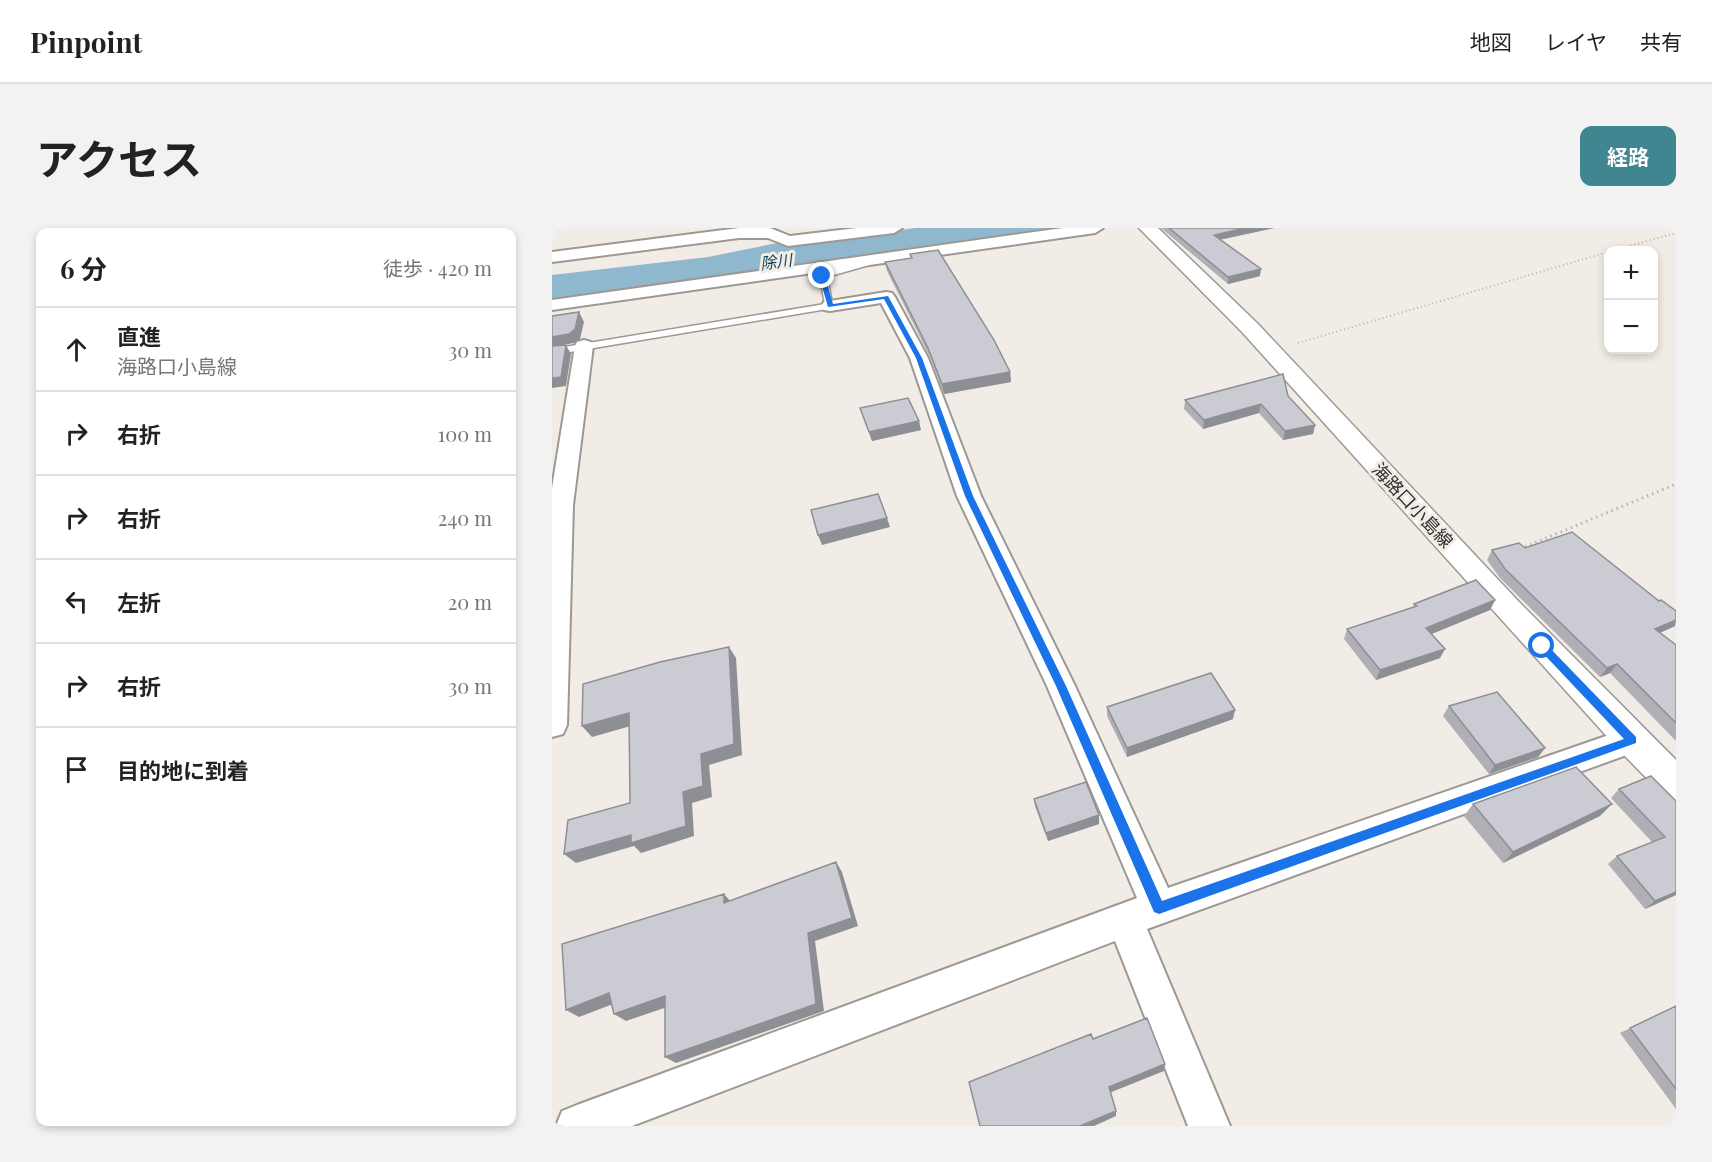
<!DOCTYPE html>
<html lang="ja">
<head>
<meta charset="utf-8">
<style>
	:root { --surface:#fff; --page:#f2f2f2; --text:#222; --muted:#767676; --line:#e0e0e0; --accent:#408691 }
	body { margin:0; font-family:"Playfair Display","Noto Sans JP",serif; background:var(--page); color:var(--text) }
	.controls { position:absolute; right:18px; top:18px; display:grid; overflow:hidden; border-radius:12px; box-shadow:0 3px 9px #0003 }
	.controls button { width:54px; height:54px; display:grid; place-items:center; padding:0; border:0; border-bottom:2px solid var(--line); background:var(--surface); color:var(--text); font:30px sans-serif }
	.stop { position:absolute; width:18px; height:18px; margin:-14px; border:4px solid #1a73e8; border-radius:50%; background:#fff }
	.stop.end { background:#1a73e8; border-color:#fff; box-shadow:0 2px 6px #0008 }
	.list { margin:0; padding:0; list-style:none }
	h2 { display:flex; justify-content:space-between; align-items:center; height:78px; margin:0; padding:0 24px; font-size:26px }
	h2 small { font-size:20px; font-weight:400; color:var(--muted) }
	.list li { display:grid; grid-template-columns:39px 1fr auto; gap:18px; align-items:center; box-sizing:border-box; height:84px; padding:0 24px; border-top:2px solid var(--line) }
	.list b { display:block; font-size:22px; white-space:nowrap }
	.list p { margin:0; font-size:20px; white-space:nowrap; color:var(--muted) }
	.list em { font-size:20px; font-style:normal; color:var(--muted) }
	.icon { flex:none; width:33px; height:33px; fill:none; stroke:currentColor; stroke-width:2; stroke-linecap:round; stroke-linejoin:round }
	.map { position:relative; flex:none; width:1124px; height:898px; overflow:hidden; border-radius:12px }
	header { display:flex; align-items:center; gap:36px; box-sizing:border-box; height:84px; padding:0 30px; background:var(--surface); border-bottom:2px solid var(--line) }
	header strong { font-size:28px }
	nav { display:flex; gap:33px; margin-inline-start:auto; font-size:21px }
	.intro { display:flex; align-items:center; justify-content:space-between; box-sizing:border-box; height:144px; padding:0 36px }
	h1 { margin:0; font-size:42px }
	.button { padding:15px 27px; border-radius:12px; background:var(--accent); color:#fff; font-size:21px; font-weight:700 }
	main { display:flex; gap:36px; padding:0 36px }
	aside { flex:1; background:var(--surface); border-radius:12px; box-shadow:0 3px 9px #0003 }
	.map>svg:first-child { display:block }
	.water { fill:#8fb8ce }
	.lines { fill:none; stroke-linecap:round; stroke-linejoin:round }
	.lane-casing { stroke:#9e9893; stroke-width:3 }
	.street-casing { stroke:#9e9893; stroke-width:4 }
	.secondary-casing { stroke:#9e9893; stroke-width:3 }
	.path-far1 { stroke:#b7b2ad; stroke-width:2; stroke-dasharray:1 3; stroke-linecap:butt }
	.path { stroke:#b7b2ad; stroke-width:3; stroke-dasharray:1.5 4; stroke-linecap:butt }
	.lane { fill:#fff; fill-rule:evenodd }
	.street { fill:#fff; fill-rule:evenodd }
	.secondary { fill:#fff; fill-rule:evenodd }
	.wall { fill:#afafb5 }
	.shaded-wall { fill:#8e8f94 }
	.building { fill:#cbccd3; stroke:#8e8f94; stroke-width:1.5 }
	.route { fill:#1a73e8 }
	.labels { text-anchor:middle; dominant-baseline:central; stroke-width:6; stroke-linejoin:round; paint-order:stroke }
	.far-water-label { font-size:16px; font-style:italic; fill:#10465d; stroke:#f2ece6 }
	.street-label { font-size:18px; fill:#302d2b; stroke:#f2ece6 }
</style>
</head>
<body>
<header>
<strong>Pinpoint</strong>
<nav><a>地図</a><a>レイヤ</a><a>共有</a></nav>
</header>
<div class="intro"><h1>アクセス</h1><a class="button">経路</a></div>
<main>
<aside>
<h2>6 分<small>徒歩 · 420 m</small></h2>
<ul class="list">
<li><svg class="icon" aria-label="ahead" viewBox="0 0 24 24"><path d="M12 20V5M6 11l6-6 6 6"/></svg><div><b>直進</b><p>海路口小島線</p></div><em>30 m</em></li>
<li><svg class="icon" aria-label="right" viewBox="0 0 24 24"><path d="M7 20v-9h11M14 6l5 5-5 5"/></svg><div><b>右折</b></div><em>100 m</em></li>
<li><svg class="icon" aria-label="right" viewBox="0 0 24 24"><path d="M7 20v-9h11M14 6l5 5-5 5"/></svg><div><b>右折</b></div><em>240 m</em></li>
<li><svg class="icon" aria-label="left" viewBox="0 0 24 24"><path d="M17 20v-9H6M10 6l-5 5 5 5"/></svg><div><b>左折</b></div><em>20 m</em></li>
<li><svg class="icon" aria-label="right" viewBox="0 0 24 24"><path d="M7 20v-9h11M14 6l5 5-5 5"/></svg><div><b>右折</b></div><em>30 m</em></li>
<li><svg class="icon" aria-label="arrive" viewBox="0 0 24 24"><path d="M6 21V4h12l-3 4 3 4H6"/></svg><div><b>目的地に到着</b></div></li>
</ul>
</aside>
<div class="map">
<svg width="1124" height="898" viewBox="0 0 1124 898">
	<rect width="100%" height="100%" fill="#f2ece6"/>
	<!-- water -->
	<path class="water" d="M363 0H519L0 72V47L156 29 225 15 236 17Z"/>
	<g class="lines">
		<defs>
			<path id="lane" d="M314 32 318 35 317 37 275 49 281 80 0 127V121L273 76 267 46Z"/>
			<path id="street" d="M187 0H218L238 8 305 0H350L342 5 236 18 216 10H187L0 34V24Z
				M511 0H551L543 5 0 82V72Z
				M334 64 340 65 343 69 376 130 429 268 523 458 616 660 1080 499 1091 503 1095 512 1091 521 595 701 678 898H636L563 713 80 898H4L10 883 25 877 585 670 495 458 405 268 358 130 329 75 278 83 272 82 269 78 272 74 278 73Z
				M32 112 39 114 41 118 21 277 15 497 11 506 0 509V260L23 118 25 114Z"/>
			<path id="secondary" d="M587 0H606L705 95 968 375 1124 532V572L1111 567 1069 524 690 104Z"/>
		</defs>
		<!-- lane casing -->
		<use href="#lane" class="lane-casing"/>
		<!-- street casing -->
		<use href="#street" class="street-casing"/>
		<!-- secondary casing -->
		<use href="#secondary" class="secondary-casing"/>
		<!-- path-far1 -->
		<path class="path-far1" d="M1063 22 1124 5
			M746 115 1056 24"/>
		<!-- path -->
		<path class="path" d="M968 321 1124 256"/>
		<!-- lane -->
		<use href="#lane" class="lane"/>
		<!-- street -->
		<use href="#street" class="street"/>
		<!-- secondary -->
		<use href="#secondary" class="secondary"/>
	</g>
	<!-- wall -->
	<path class="wall" d="M609 0H722L668 12 708 48 676 56Z
		M358 26 458 144 459 154 392 166 378 129 335 43 333 34 359 30Z
		M736 168 763 197 761 206 731 212 707 185 651 201 632 181 633 172Z
		M308 180 369 202 320 213Z
		M973 320 1123 398 1108 405 1124 417V513L1058 445 1048 449 948 350 935 332 940 322Z
		M943 372 938 382 879 406 888 430 824 452 792 411 795 401 861 380 862 376Z
		M897 478 993 520 986 529 937 546 891 488Z
		M555 479 681 491 575 529 555 488Z
		M1067 561 1124 573V667L1093 681 1056 636 1065 628 1100 614 1059 570Z
		M482 571 547 596 496 613 483 579Z
		M921 576 1048 588 951 635 912 588Z
		M1124 778V881L1068 805Z"/>
	<!-- shaded-wall -->
	<path class="shaded-wall" d="M693 0H722L661 13 662 7Z
		M709 41 708 48 676 56V49Z
		M27 84 32 94 28 111 22 115 0 119V109Z
		M14 117 19 126 14 158 0 160V150Z
		M458 144 459 154 392 166 390 156Z
		M709 176 707 185 651 201 652 192Z
		M367 193 369 202 320 213 317 204Z
		M763 197 761 206 731 212 733 203Z
		M335 290 338 299 270 317 266 307Z
		M943 372 938 382 870 410 874 400Z
		M1124 392 1123 398 1096 410 1103 401Z
		M177 419 184 430 190 527 157 537 160 569 140 575 142 608 89 625 82 618 24 635 12 626 131 564 149 526Z
		M893 421 888 430 824 452 828 442Z
		M1065 436 1058 445 1048 449 1055 440Z
		M683 482 681 491 575 529V520Z
		M77 485 86 496 40 509 30 498Z
		M993 520 986 529 937 546 943 537Z
		M1060 576 1048 588 951 635 961 624Z
		M547 587V596L496 613 494 605Z
		M284 634 290 644 306 698 263 713 272 783 124 835 113 829Z
		M1124 664V667L1093 681 1103 673Z
		M172 666 180 675H172Z
		M57 765 69 773 27 789 14 782Z
		M113 768 124 776 74 793 62 786Z
		M613 836 612 843 557 865V859Z
		M564 883V888L542 898H528Z"/>
	<!-- building -->
	<path class="building" d="M617 0H693L662 7 709 41 676 49Z
		M386 22 442 112 458 144 390 156 376 120 333 34 360 30 358 26Z
		M27 84 23 101 17 106 0 109V88Z
		M14 117 9 149 0 150V118Z
		M731 146 736 168 763 197 733 203 709 176 652 192 633 172Z
		M356 170 367 193 317 204 308 180Z
		M326 266 335 290 266 307 259 282Z
		M1020 304 1107 373 1109 372 1124 383V392L1103 401 1124 417V495L1065 436 1055 440 953 341 940 322 967 315 973 320Z
		M924 352 943 372 874 400 893 421 828 442 795 401 865 378 862 376Z
		M177 419 182 516 149 526 151 558 131 564 134 598 79 615V607L12 626 16 592 78 575 77 485 30 498 31 456 108 434Z
		M659 445 683 482 575 520 555 479Z
		M945 464 993 520 943 537 897 478Z
		M1024 539 1060 576 961 624 921 576Z
		M1099 548 1124 573V664L1103 673 1065 628 1113 609 1067 561Z
		M534 554 547 587 494 605 482 571Z
		M284 634 300 690 256 705 264 776 113 829V768L62 786 57 765 14 782 10 716 172 666V675Z
		M1124 778V861L1078 800Z
		M595 790 613 836 557 859 564 883 528 898H428L417 854 539 806 541 811Z"/>
	<!-- route -->
	<path class="route" d="M270 46 273 48 281 76 336 68 370 130 421 268 514 458 610 673 1072 511 986 420V415H993L1084 509V515L607 686 602 684 504 458 413 268 364 130 332 71 276 79 267 48Z"/>
	<g class="labels">
		<!-- far-water labels -->
		<g class="far-water-label">
			<text transform="translate(224 33) rotate(-7)">除川</text>
		</g>
		<!-- street labels -->
		<g class="street-label">
			<text transform="translate(861 277) rotate(47)">海路口小島線</text>
		</g>
	</g>
</svg>
<div class="controls">
<button>+</button>
<button>−</button>
</div>
<div class="stop" style="left:990px;top:418px"></div>
<div class="stop end" style="left:270px;top:48px"></div>
</div>
</main>
</body>
</html>
